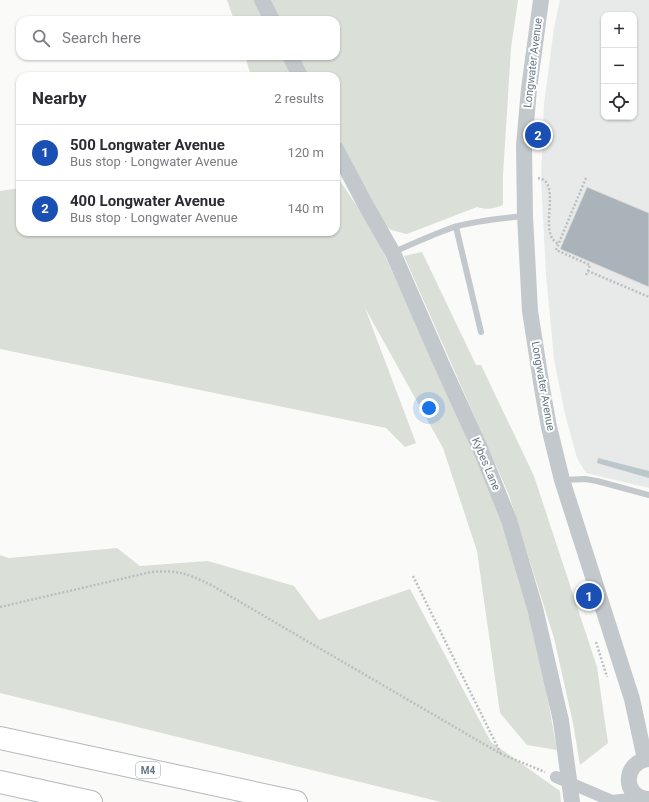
<!DOCTYPE html>
<html lang="en">
<head>
<meta charset="utf-8">
<style>
	:root { --surface:#fff; --page:#f7f7f7; --text:#2b2b33; --muted:#7c7c81; --line:#e1e1e2; --accent:#7c3aed }
	body { margin:0; font-family:Roboto,sans-serif; background:var(--page); color:var(--text) }
	.controls { position:absolute; right:12px; top:12px; display:grid; overflow:hidden; border-radius:8px; box-shadow:0 1px 3px #0004 }
	.controls button { width:36px; height:36px; display:grid; place-items:center; padding:0; border:0; border-bottom:1px solid var(--line); background:var(--surface); color:var(--text); font:20px sans-serif }
	.you { position:absolute; left:429px; top:408px; width:14px; height:14px; margin:-10px; border:3px solid #fff; border-radius:50%; background:#1a73e8; box-shadow:0 0 0 6px #1a73e833 }
	.badge { display:grid; place-items:center; width:26px; height:26px; border-radius:50%; background:var(--accent); color:#fff; font-size:13px; font-weight:700 }
	.pin { position:absolute; translate:-50% -50%; border:2px solid #fff; box-shadow:0 1px 4px #0006 }
	.list { margin:0; padding:0; list-style:none }
	h2 { display:flex; justify-content:space-between; align-items:center; height:52px; margin:0; padding:0 16px; font-size:17px }
	h2 small { font-size:13px; font-weight:400; color:var(--muted) }
	.list li { display:grid; grid-template-columns:26px 1fr auto; gap:12px; align-items:center; box-sizing:border-box; height:56px; padding:0 16px; border-top:1px solid var(--line) }
	.list b { display:block; font-size:15px; white-space:nowrap }
	.list p { margin:0; font-size:13px; white-space:nowrap; color:var(--muted) }
	.list em { font-size:13px; font-style:normal; color:var(--muted) }
	.icon { flex:none; width:22px; height:22px; fill:none; stroke:currentColor; stroke-width:2; stroke-linecap:round; stroke-linejoin:round }
	.map { position:relative; flex:none; width:649px; height:802px; overflow:hidden }
	.search { position:absolute; background:var(--surface); box-shadow:0 1px 3px #0004; left:16px; top:16px; width:324px; height:44px; display:flex; align-items:center; gap:10px; box-sizing:border-box; padding:0 14px; border-radius:12px; color:var(--muted); font-size:15px }
	.panel { position:absolute; background:var(--surface); box-shadow:0 1px 3px #0004; left:16px; top:72px; width:324px; height:164px; border-radius:12px }
	.map>svg:first-child { display:block }
	.built { fill:#e8e9e9; fill-rule:evenodd }
	.green { fill:#dadfd7 }
	.water { fill:#bbc7cb }
	.building { fill:#aab3b9; stroke:#dcdcda }
	.lines { fill:none; stroke-linecap:round; stroke-linejoin:round }
	.motorway-casing { stroke:#b4b9bd; stroke-width:24 }
	.path { stroke:#bbbfc2; stroke-width:2.5; stroke-dasharray:2 2; stroke-linecap:butt }
	.service { stroke:#c3c8cc; stroke-width:6 }
	.minor { stroke:#c3c8cc; stroke-width:12 }
	.tertiary { stroke:#c3c8cc; stroke-width:16 }
	.motorway { stroke:#fff; stroke-width:22 }
	.tertiary-bridge { stroke:#c3c8cc; stroke-width:16 }
	.labels { text-anchor:middle; dominant-baseline:central; stroke-width:4; stroke-linejoin:round; paint-order:stroke }
	.shield { fill:#fff; stroke:#939fa8; stroke-width:1 }
	.shield-label { font-size:10px; font-weight:bold; fill:#657683 }
	.street-label { font-size:11px; fill:#657683; stroke:#fff }
</style>
</head>
<body>
<div class="map">
<svg width="649" height="802" viewBox="0 0 649 802">
	<rect width="100%" height="100%" fill="#fafaf8"/>
	<!-- built -->
	<path class="built" d="M560 0H649V488L586 473 577 458 564 410 554 359 546 275 541 179 544 104 554 28ZM604 15H634V117H604Z"/>
	<!-- green -->
	<path class="green" d="M227 0H259L268 20H234Z
		M269 0H518L511 48 503 175V205C494 209 486 210 477 207L407 234 391 230 378 218 336 134V76H307L297 56H336V20H279Z
		M245 56H284L293 76H251Z
		M336 175 373 230 495 493 532 612 557 750 527 745 500 713 477 551 443 448 365 308 416 443 405 447 386 428 0 349V191L20 188V232H336Z
		M422 252 476 365H481L534 476 597 667 608 743 580 765 573 723 554 638 509 495 404 256Z
		M117 548 140 566 208 561 294 586 319 620 410 589 491 742 560 791 561 802H441L0 693V555L9 558Z"/>
	<!-- water -->
	<path class="water" d="M598 458 649 471V478L597 463Z"/>
	<!-- building -->
	<path class="building" d="M587 187 649 213V287L560 249Z"/>
	<g class="lines">
		<defs>
			<path id="motorway" d="M0 738 296 802
				M0 782 91 802"/>
		</defs>
		<!-- motorway casing -->
		<use href="#motorway" class="motorway-casing"/>
		<!-- path -->
		<path class="path" d="M538 178C541 179 544 179 546 182 557 197 539 236 559 244
			M586 178 556 250 590 265 588 271
			M586 275 588 271 649 297
			M413 576 501 754
			M0 607 151 572C178 570 186 573 211 585L501 754 545 772
			M596 642 607 677"/>
		<!-- service -->
		<path class="service" d="M456 227 481 332
			M394 252C414 243 434 234 454 227 475 221 503 218 525 216
			M564 480 585 479 597 481 649 495"/>
		<!-- minor -->
		<path class="minor" d="M556 777 612 801 630 799 638 796"/>
		<!-- tertiary -->
		<path class="tertiary" d="M262 0 272 20
			M541 0 529 89 524 146 525 216 530 311 542 388 549 427 562 480 632 699 645 759
			M290 56 300 76
			M336 149 364 202 393 253 442 365 480 448 509 520 535 608 561 721
			M649 759C622 762 622 798 649 799"/>
		<!-- motorway -->
		<use href="#motorway" class="motorway"/>
		<!-- tertiary-bridge -->
		<path class="tertiary-bridge" d="M561 721 572 802"/>
	</g>
	<g class="labels">
		<!-- shield labels -->
		<rect class="shield" x="136" y="762" width="24" height="16" rx="3"/>
		<g class="shield-label">
			<text x="148" y="770">M4</text>
		</g>
		<!-- street labels -->
		<g class="street-label">
			<text transform="translate(533 63) rotate(-83)">Longwater Avenue</text>
			<text transform="translate(543 386) rotate(80)">Longwater Avenue</text>
			<text transform="translate(486 464) rotate(67)">Kybes Lane</text>
		</g>
	</g>
</svg>
<div class="controls">
<button>+</button>
<button>−</button>
<button><svg class="icon" aria-label="locate" viewBox="0 0 24 24"><circle cx="12" cy="12" r="6"/><path d="M12 2v4M12 18v4M2 12h4M18 12h4"/></svg></button>
</div>
<div class="you"></div>
<div class="pin badge" style="left:589px;top:596px;background:#1a4fb4">1</div>
<div class="pin badge" style="left:538px;top:135px;background:#1a4fb4">2</div>
<div class="search"><svg class="icon" aria-label="search" viewBox="0 0 24 24"><circle cx="10" cy="10" r="6"/><path d="M15 15l6 6"/></svg>Search here</div>
<section class="panel">
<h2>Nearby<small>2 results</small></h2>
<ul class="list">
<li><span class="badge" style="background:#1a4fb4">1</span><div><b>500 Longwater Avenue</b><p>Bus stop · Longwater Avenue</p></div><em>120 m</em></li>
<li><span class="badge" style="background:#1a4fb4">2</span><div><b>400 Longwater Avenue</b><p>Bus stop · Longwater Avenue</p></div><em>140 m</em></li>
</ul>
</section>
</div>
</body>
</html>
